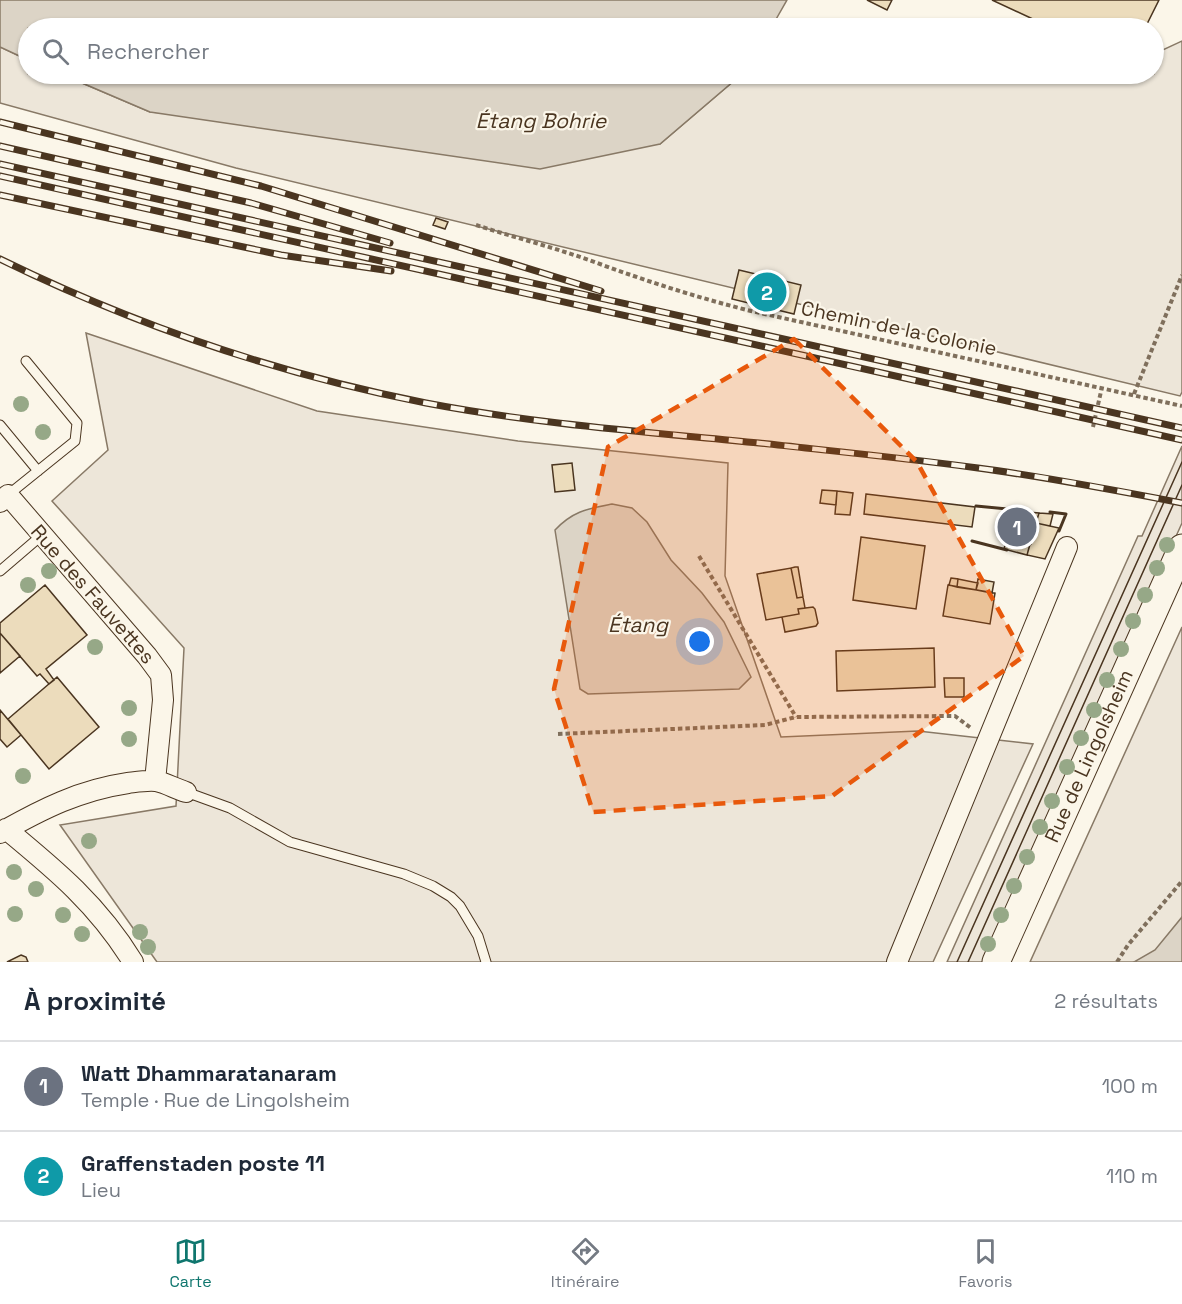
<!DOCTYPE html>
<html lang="fr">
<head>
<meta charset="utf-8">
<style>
	:root { --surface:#fff; --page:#f6f6f7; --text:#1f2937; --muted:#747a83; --line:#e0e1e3; --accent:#0f766e }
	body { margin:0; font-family:"Space Grotesk",sans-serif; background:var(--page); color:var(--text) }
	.you { position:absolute; left:700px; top:642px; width:21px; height:21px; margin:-15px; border:4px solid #fff; border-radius:50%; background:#1a73e8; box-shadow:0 0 0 9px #1a73e833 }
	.badge { display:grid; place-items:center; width:39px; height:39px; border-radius:50%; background:var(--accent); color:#fff; font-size:20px; font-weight:700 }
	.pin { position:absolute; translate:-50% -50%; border:3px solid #fff; box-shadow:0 2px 6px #0006 }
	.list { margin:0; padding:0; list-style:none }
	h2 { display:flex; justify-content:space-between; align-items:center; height:78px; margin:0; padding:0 24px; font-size:26px }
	h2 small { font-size:20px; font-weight:400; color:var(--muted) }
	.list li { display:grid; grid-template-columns:39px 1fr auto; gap:18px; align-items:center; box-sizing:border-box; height:90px; padding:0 24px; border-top:2px solid var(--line) }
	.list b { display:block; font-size:22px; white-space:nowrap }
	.list p { margin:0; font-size:20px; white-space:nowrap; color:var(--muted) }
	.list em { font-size:20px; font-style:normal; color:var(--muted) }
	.icon { flex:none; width:33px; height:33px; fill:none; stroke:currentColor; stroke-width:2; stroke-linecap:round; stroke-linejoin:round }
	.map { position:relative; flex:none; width:1182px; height:962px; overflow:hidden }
	.search { position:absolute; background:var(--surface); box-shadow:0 2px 4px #0004; left:18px; right:18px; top:18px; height:66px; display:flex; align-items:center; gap:15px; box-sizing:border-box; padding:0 21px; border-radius:33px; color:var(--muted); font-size:22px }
	.sheet { height:258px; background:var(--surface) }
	nav { display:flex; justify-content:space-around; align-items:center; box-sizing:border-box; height:84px; border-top:2px solid var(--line); background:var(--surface); font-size:16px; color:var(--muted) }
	nav a { display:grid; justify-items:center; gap:3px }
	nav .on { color:var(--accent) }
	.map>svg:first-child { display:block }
	.green { fill:#ede6d9; stroke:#887966; stroke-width:1.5 }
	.water { fill:#dcd4c6; stroke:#887966; stroke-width:1.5 }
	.building { fill:#ecdcbc; stroke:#4a3520; stroke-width:1.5 }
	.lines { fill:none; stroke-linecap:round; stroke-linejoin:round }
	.service-casing { stroke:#4a3520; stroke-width:11 }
	.minor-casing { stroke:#4a3520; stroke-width:22 }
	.secondary-casing { stroke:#4a3520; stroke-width:29 }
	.path { stroke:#7f6f5c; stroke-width:4; stroke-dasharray:4.5 3; stroke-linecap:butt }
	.service { stroke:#fbf6e9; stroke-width:9 }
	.minor { stroke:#fbf6e9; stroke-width:20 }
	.secondary { stroke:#fbf6e9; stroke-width:27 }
	.tram { stroke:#4a3520; stroke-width:1.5 }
	.rail-casing { stroke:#4a3520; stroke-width:7 }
	.rail { stroke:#fbf6e9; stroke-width:4.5; stroke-dasharray:14; stroke-linecap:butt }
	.wall { stroke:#4a3520; stroke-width:3 }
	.tree { fill:#96a887 }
	.marked { fill:#e8590c; fill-opacity:0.2; stroke:#e8590c; stroke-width:4.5; stroke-dasharray:12 8; stroke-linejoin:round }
	.labels { text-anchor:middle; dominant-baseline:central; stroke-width:4.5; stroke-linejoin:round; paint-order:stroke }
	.street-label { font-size:20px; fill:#4a3520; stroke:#fbf6e9 }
	.water-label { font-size:21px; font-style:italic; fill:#4a3520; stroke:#fbf6e9 }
</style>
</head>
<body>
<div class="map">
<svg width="1182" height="962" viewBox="0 0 1182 962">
	<rect width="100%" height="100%" fill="#fbf6e9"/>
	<!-- green -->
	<path class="green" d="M1182 41V392L1180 396 236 168 0 103V47L28 60V74H61L150 112 660 144 742 74H1029L1030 78 1064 74H1154V54Z
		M86 333 317 411 518 441 728 463 725 576 781 737 918 731 1033 744 933 962H157L60 825 176 806 184 648 52 501 108 450Z
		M1182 446V523L984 962H947L1138 536H1142Z
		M1182 627V962H1030Z"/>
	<!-- water -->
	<path class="water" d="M0 0H787L771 28H28V60L0 47Z
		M61 74H742L660 144 540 169 150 112Z
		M612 504 632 508 647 522 671 560 702 593 724 622 751 677 739 689 588 694 580 689 555 530C573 511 587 509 612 504Z
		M1182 917V962H1134L1155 950Z"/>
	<!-- building -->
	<path class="building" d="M867 0H892L887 10Z
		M992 0H1159L1145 28H1052Z
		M436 218 448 222 445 229 433 225Z
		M739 270 801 285 794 314 732 299Z
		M572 463 575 490 555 492 552 465Z
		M822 490 837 491 836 505 820 503Z
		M837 491 853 493 850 515 835 514Z
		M866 494 975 507 972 527 864 514Z
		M1012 511 1039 513 1036 523 1010 516Z
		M1039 513 1053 514 1050 526 1036 523Z
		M1010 516 1036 523 1031 544 1005 538Z
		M1036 523 1059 528 1045 559 1027 555Z
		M861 537 925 546 916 609 853 600Z
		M1007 538 1030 544 1027 555 1004 549Z
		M795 567H798L803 597 797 598 791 568Z
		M791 568 797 598 803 597 805 608 798 609 799 614 766 620 757 574Z
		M951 578 958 579 957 587 949 585Z
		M958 579 978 583 976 590 957 587Z
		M978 579 994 582 992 593 976 590Z
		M45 585 87 635 46 669 54 680 49 684 40 674 37 676 0 633V623Z
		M948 585 995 593 990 624 943 616Z
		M813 607 815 609 818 623 816 626 785 632 782 617 799 614 798 609Z
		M0 633 20 656 0 673Z
		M934 648 935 687 837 691 836 651Z
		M57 677 99 727 49 769 8 719Z
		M944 678H964V697H945Z
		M0 710 21 735 7 747 0 739Z
		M21 955 26 957 28 962H7Z"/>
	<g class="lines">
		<defs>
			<path id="service" d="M0 425 38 471
				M8 495 75 441 77 423 26 361
				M0 571 42 535
				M186 792 230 808 290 842 404 874 433 886 451 897 460 906 478 936 486 962"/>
			<path id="minor" d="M0 502 8 495 147 656 161 675 163 700 155 781
				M6 829C57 871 98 905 133 962
				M0 833C42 809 80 790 128 783 136 782 147 780 156 781 166 783 176 789 186 792
				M897 962 1067 547"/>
			<g id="secondary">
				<path id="s1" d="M996 962 1182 548"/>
			</g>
		</defs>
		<!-- service casing -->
		<use href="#service" class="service-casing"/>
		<!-- minor casing -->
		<use href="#minor" class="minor-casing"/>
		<!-- secondary casing -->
		<use href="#secondary" class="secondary-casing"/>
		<!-- path -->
		<path class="path" d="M476 225C513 237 552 247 589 260 643 280 695 297 751 311L1182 406
			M1134 394 1182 275
			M1093 427 1102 387
			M699 556 796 717
			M558 734 765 725 796 717 955 716 971 728
			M1117 962 1128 945 1182 881"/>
		<!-- service -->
		<use href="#service" class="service"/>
		<!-- minor -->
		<use href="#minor" class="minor"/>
		<!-- secondary -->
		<use href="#secondary" class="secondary"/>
		<!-- tram -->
		<path class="tram" d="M957 962 1182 462
			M968 962 1182 485"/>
		<defs>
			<path id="rail" d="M0 122 261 186 601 291
				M0 146 251 203 390 243
				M0 164 1182 428
				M0 176 1182 440
				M0 195 281 255 391 271
				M0 259C135 325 278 374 426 403 536 424 648 432 759 443 832 451 905 458 978 468 1046 477 1114 490 1182 503"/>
		</defs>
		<!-- rail casing -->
		<use href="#rail" class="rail-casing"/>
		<!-- rail -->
		<use href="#rail" class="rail"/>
		<!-- wall -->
		<path class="wall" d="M976 506 1029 511
			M1050 512 1066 514 1059 531
			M972 541 1007 550"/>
	</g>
	<!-- trees -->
	<g class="tree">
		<circle cx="21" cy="404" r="8"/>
		<circle cx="43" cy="432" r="8"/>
		<circle cx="1167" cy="545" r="8"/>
		<circle cx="1157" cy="568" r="8"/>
		<circle cx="49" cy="571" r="8"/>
		<circle cx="28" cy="585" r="8"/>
		<circle cx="1145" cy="595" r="8"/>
		<circle cx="1133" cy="621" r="8"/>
		<circle cx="95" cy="647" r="8"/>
		<circle cx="1121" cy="649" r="8"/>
		<circle cx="1107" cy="680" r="8"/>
		<circle cx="129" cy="708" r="8"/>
		<circle cx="1094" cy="710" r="8"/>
		<circle cx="1081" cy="738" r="8"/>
		<circle cx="129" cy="739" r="8"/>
		<circle cx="1067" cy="767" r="8"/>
		<circle cx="23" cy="776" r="8"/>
		<circle cx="1052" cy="801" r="8"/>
		<circle cx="1040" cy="827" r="8"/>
		<circle cx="89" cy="841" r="8"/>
		<circle cx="1027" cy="857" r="8"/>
		<circle cx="14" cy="872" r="8"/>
		<circle cx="1014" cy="886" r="8"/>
		<circle cx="36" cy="889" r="8"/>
		<circle cx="15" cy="914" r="8"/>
		<circle cx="63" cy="915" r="8"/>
		<circle cx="1001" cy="915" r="8"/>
		<circle cx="140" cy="932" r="8"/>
		<circle cx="82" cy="934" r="8"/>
		<circle cx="988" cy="944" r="8"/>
		<circle cx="148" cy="947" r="8"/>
	</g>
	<!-- marked area -->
	<path class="marked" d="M794 339 917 462 1024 656 832 796 593 812 554 689 608 447Z"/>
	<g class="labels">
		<!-- street labels -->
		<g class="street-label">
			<text transform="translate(899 328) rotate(12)">Chemin de la Colonie</text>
			<text transform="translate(93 594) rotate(49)">Rue des Fauvettes</text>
			<text stroke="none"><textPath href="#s1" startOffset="226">Rue de Lingolsheim</textPath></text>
		</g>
		<!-- water labels -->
		<g class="water-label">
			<text x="541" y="120">Étang Bohrie</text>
			<text x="638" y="624">Étang</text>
		</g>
	</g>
</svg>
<div class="you"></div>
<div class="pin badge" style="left:1017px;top:527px;background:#6b7280">1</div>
<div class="pin badge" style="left:767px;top:292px;background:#0f9aa8">2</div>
<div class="search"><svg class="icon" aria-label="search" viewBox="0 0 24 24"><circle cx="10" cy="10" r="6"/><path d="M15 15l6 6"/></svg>Rechercher</div>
</div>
<section class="sheet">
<h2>À proximité<small>2 résultats</small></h2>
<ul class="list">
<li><span class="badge" style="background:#6b7280">1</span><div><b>Watt Dhammaratanaram</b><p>Temple · Rue de Lingolsheim</p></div><em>100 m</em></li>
<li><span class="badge" style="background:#0f9aa8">2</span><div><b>Graffenstaden poste 11</b><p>Lieu</p></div><em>110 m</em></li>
</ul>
</section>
<nav>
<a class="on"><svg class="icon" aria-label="map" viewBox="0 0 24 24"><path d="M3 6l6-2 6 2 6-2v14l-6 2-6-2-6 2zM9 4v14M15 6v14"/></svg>Carte</a>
<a><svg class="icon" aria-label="directions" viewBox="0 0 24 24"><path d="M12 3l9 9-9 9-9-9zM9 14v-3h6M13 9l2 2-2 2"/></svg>Itinéraire</a>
<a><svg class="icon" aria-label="saved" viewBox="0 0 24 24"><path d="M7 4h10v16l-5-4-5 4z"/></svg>Favoris</a>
</nav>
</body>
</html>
